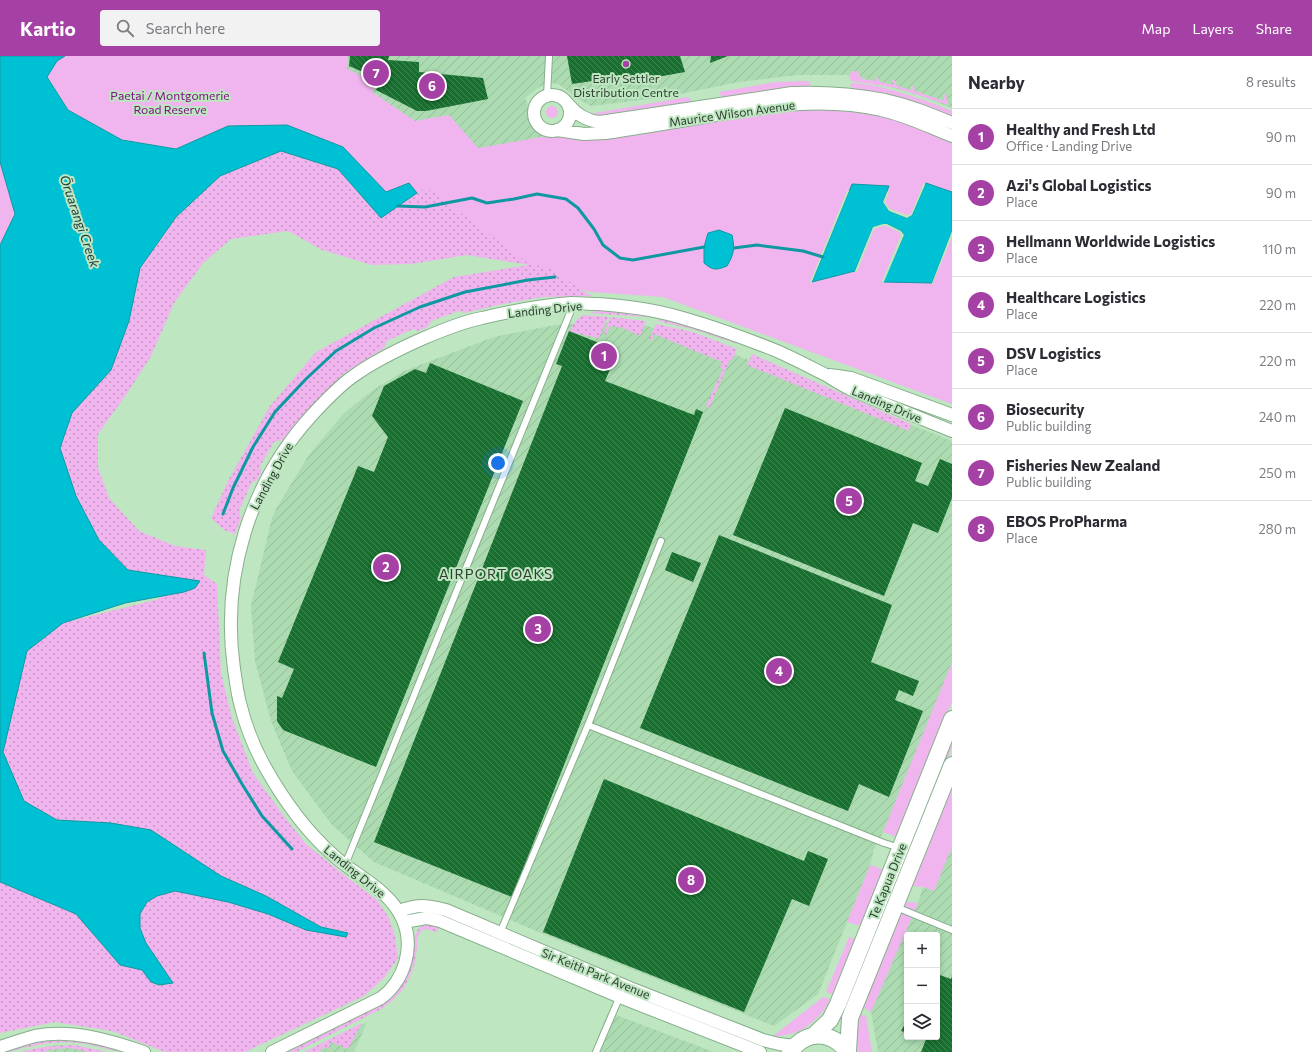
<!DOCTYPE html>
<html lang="en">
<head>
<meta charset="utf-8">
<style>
	:root { --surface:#fff; --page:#f2f2f3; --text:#2b2b33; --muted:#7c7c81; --line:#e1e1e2; --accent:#a540a5 }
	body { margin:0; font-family:Commissioner,sans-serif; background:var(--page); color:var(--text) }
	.controls { position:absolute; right:12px; bottom:12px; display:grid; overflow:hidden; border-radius:4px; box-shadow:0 2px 6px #0003 }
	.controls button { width:36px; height:36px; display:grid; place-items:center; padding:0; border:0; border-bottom:1px solid var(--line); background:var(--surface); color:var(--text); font:20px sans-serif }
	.you { position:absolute; left:498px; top:407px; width:14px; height:14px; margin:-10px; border:3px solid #fff; border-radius:50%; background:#1a73e8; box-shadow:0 0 0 6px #1a73e833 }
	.badge { display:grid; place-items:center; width:26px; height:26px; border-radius:50%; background:var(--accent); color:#fff; font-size:13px; font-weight:700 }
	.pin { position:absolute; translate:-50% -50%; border:2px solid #fff; box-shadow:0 1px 4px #0006 }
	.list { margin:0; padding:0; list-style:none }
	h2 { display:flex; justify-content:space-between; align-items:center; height:52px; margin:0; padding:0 16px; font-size:17px }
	h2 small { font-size:13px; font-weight:400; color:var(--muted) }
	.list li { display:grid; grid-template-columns:26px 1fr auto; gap:12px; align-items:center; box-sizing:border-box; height:56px; padding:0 16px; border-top:1px solid var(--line) }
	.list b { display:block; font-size:15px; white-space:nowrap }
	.list p { margin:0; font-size:13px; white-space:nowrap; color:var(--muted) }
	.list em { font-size:13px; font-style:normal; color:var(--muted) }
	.icon { flex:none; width:22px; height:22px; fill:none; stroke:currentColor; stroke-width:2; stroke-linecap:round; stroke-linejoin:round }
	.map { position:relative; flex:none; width:952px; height:996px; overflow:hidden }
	header { display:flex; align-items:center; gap:24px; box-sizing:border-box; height:56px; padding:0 20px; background:var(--accent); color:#fff }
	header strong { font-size:19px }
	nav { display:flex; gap:22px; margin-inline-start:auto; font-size:14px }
	.search { width:280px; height:36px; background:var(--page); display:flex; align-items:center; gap:10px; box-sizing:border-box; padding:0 14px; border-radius:4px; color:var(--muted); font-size:15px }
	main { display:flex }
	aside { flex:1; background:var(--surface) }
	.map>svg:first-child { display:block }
	.industrial { fill:url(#industrial-furrows); fill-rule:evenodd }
	.grass { fill:url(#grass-dots) }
	.green { fill:#f0b5ee }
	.water { fill:#00c0d3; stroke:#0e99a2 }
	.pier { fill:#bde6c1 }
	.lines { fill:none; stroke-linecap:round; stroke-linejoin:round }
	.stream { stroke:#0e99a2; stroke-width:3 }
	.building { fill:url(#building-back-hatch) }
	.service-casing { stroke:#87ae8b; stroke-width:8 }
	.minor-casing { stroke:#87ae8b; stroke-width:14 }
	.tertiary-casing { stroke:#87ae8b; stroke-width:18 }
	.service { stroke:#fff; stroke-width:6 }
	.minor { stroke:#fff; stroke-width:12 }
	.tertiary { stroke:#fff; stroke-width:16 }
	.poi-dot { fill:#a540a5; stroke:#bde6c1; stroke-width:1.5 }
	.labels { text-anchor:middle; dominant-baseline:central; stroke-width:4; stroke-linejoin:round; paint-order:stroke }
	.poi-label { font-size:12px; fill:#2e3e30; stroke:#bde6c1 }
	.park-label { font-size:12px; fill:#831184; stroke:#bde6c1 }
	.street-label { font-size:12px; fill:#2e3e30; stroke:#bde6c1 }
	.water-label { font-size:13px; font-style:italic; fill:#1b3a3e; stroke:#bde6c1 }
	.quarter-label { font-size:14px; letter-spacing:1px; fill:#2e3e30; stroke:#bde6c1 }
</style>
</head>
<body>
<header>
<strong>Kartio</strong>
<div class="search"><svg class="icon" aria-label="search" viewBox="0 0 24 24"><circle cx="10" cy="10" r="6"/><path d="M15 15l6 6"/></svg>Search here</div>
<nav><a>Map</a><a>Layers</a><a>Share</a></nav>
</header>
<main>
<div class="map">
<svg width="952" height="996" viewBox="0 0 952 996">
	<defs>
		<pattern id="industrial-furrows" width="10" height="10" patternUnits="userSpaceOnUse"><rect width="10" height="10" fill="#acdbb1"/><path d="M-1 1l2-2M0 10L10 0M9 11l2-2" fill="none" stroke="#94bd99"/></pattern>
		<pattern id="grass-dots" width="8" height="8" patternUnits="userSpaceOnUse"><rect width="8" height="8" fill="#f0b5ee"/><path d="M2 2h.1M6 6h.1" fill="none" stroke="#c395c1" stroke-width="1.8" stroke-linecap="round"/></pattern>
		<pattern id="building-back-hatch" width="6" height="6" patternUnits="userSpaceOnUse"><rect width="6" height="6" fill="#186f2f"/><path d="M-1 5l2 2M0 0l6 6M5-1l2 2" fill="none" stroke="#428454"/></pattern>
	</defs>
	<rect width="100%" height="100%" fill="#bde6c1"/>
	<!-- industrial -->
	<path class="industrial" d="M348 0H952V52L924 41 851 19H798L739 26 665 41 591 50 578 43 560 29 553 27 539 31 525 42 542 81 478 93 449 59 415 65 372 36 377 28 346 13Z
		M603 266 647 270 716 291 952 385V607L883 776 874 793 870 809 818 938 774 970 541 877 374 806 332 769 292 715 271 665 255 605 251 550 272 462 277 451 309 399 344 357 373 334 404 315 494 281 555 269Z
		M952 790V996H878L871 956 918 847 923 831 934 835ZM907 879H937V981H907Z
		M608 956 714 996H592Z
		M367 966 354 996H307L329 984Z
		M56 989 73 990 104 996H22Z"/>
	<!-- grass -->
	<path class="grass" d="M65 0 272 43 663 241 565 221 580 233 592 240 542 241 498 249 465 257 459 255 431 265 428 271 418 275 413 273 387 285 384 292 343 318 304 358 282 384 274 386 259 412 262 415 256 425 252 426 239 455 241 462 235 478 224 474 211 462 228 425 270 350 316 296 454 221 529 209 467 199 411 208 372 209 322 194 288 175 231 183 203 207 174 247 151 300 128 336 98 378V412L109 442 139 475 175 490 206 494 204 519 217 528 221 617 232 662 253 717 283 759 306 788 339 815 377 844 388 860 395 880 398 902 384 922 364 940 245 996H165L112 975 55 966 0 977V826L76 858 120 909 142 914 151 926 159 929 173 927 146 887 140 872V858L147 846 157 840 175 835 228 845 268 858 306 874 345 881 347 876 321 871 266 840 221 820 151 774 111 767 57 764 24 745 3 696 27 595 63 567 159 543 158 537 128 514 99 484 76 440 60 392 72 357 111 314 129 265 140 212 176 161 220 120 281 95 338 113 381 162 343 91Z
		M599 254 647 259V261L589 257Z
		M583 259 608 261 599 282 570 276C572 269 577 263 583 259Z
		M610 261 646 265 640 280 623 272 610 270 606 279 604 278Z
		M660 262 692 269 738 285V288L692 273 658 265Z
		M656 268 693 276 737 293 733 303 730 304 709 352 706 350 723 313 720 311 722 306 654 278 652 285 649 284Z
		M752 298 911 368 909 375 747 309Z
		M426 868 439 870 437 876 425 873 421 875 417 882V892L415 906 411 918 404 932 392 945 381 953 296 996H288L381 949 394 938 408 919 411 909 415 879 419 872Z
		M362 967 348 993 331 986 328 993 323 991 320 996H304Z
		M80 983 127 996C113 996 99 990 85 988 57 983 34 989 8 996H0L44 984Z
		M74 989 107 996H88L81 994 68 992 47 994 46 996H20L43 991Z"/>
	<!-- green -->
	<path class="green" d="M65 0H348L347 13 377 27 372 36 415 65 449 59 478 92 554 79 585 84 608 83 767 55 807 53 845 55 875 59 902 66 952 84V348L663 241 591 236 580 233 549 211 531 209 427 132 417 137 409 127 386 136 343 91 288 69 228 70 176 93 122 84 68 54 47 20 59 3Z
		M854 15H857L862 23 876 25 875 22 877 21 880 26 894 29 892 24H895L897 30 911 34V29L913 30 915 35 944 45 943 38 946 39 948 49 896 32 851 25 849 21 851 16Z
		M808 25 812 32 793 31 722 41 719 36 775 26Z
		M851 27C882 28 923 43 952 55V62L878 37 853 33 850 29Z
		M688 41 694 48 606 62 589 58Z
		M546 56a6 6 0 1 1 12 0a6 6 0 1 1-12 0Z
		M0 106 15 158 0 189Z
		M952 606V645L897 781 883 776Z
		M952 680V691L849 946 846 944Z
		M952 723V790L934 835 923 831 913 830 911 828Z
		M870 809 885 814 861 870 847 866Z
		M908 846 918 847 871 956 861 950 903 849Z
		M849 881 857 884 832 938 826 936Z
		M823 941 830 943C823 960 804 977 785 979 781 980 777 980 773 980Z
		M860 958 866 960 872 996H858L856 971Z"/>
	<!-- water -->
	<path class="water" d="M0 0H65L57 5 47 21 68 54 122 84 176 93 228 70 287 69 343 91 386 136 409 127 417 137 381 162 338 113 281 95 220 120 176 161 140 212 129 265 111 314 72 357 60 392 76 440 99 484 128 514 200 525 195 532 184 536 125 547 63 567 27 595 3 696 24 745 57 764 111 767 151 774 221 820 266 840 321 871 348 877 346 881 306 874 268 858 228 846 175 835 157 840 147 846 140 858V872L146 887 173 927 159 929 151 926 142 914 120 909 76 858 0 826V189L15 158 0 106Z
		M926 127 952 136V175L932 227 883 226 904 179 901 175 887 168 873 171 855 215 812 226 852 128 889 130 883 146 889 155 907 162 912 159Z
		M719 174 732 179C735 193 734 198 727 210 717 214 713 215 704 207V191L708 177Z"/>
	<!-- pier -->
	<path class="pier" d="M924 126 925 129 912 159 907 162 889 155 883 146 887 136 890 134 885 146 890 153 907 159 911 158Z
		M848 132 849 135 811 228 810 226Z
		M883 168H887L901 175 904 179 883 228 882 225 901 179 899 176 886 170H883L874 173 857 216 855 215 873 171Z
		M952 175V181L932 229V227Z"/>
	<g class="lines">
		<!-- stream -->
		<path class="stream" d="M398 150 425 151 472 142 487 147 514 143 537 138 566 143 578 152 594 173 603 189 620 202 633 204 704 191
			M734 192 757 189 803 195 823 201
			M223 458 233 432 253 391 275 356 306 323 336 295 374 272 420 251 465 236 528 224 555 221
			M204 597 212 657 223 695 242 728 262 760 292 793"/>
	</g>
	<!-- building -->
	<path class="building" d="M350 0H389L388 4 419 6V16L483 22 488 43 426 55H417L376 34 382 24 349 10Z
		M567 0H680L685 16 624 27 627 20 572 28Z
		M711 0H728L710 7Z
		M569 275 599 287 597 292 616 299 605 325 694 359 696 353 703 356 512 841 374 786 562 310 556 308Z
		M430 307 523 345 376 711 283 674 277 665V640L282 642 294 613 278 606 358 410 374 416 388 381 372 360 384 330 415 313 426 317Z
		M785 352 922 407 915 425 928 430 940 403 952 408V442L938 477 913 467 884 540 733 479Z
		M719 479 892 549 871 606 919 625 913 640 899 634 895 644 923 655 889 741 859 728 848 755 640 672Z
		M672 496 701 507 693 526 665 514Z
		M604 723 804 805 808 795 828 803 809 850 792 843 744 956 543 876Z
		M937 918 951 923 952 920V996H921L927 981H937Z
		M907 964V977L901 975Z"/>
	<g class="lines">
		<defs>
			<path id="service" d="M547 40 549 0
				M588 669 884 787 900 792
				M345 809 574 247
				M896 851 952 874
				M500 877 588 669 661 485
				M596 996 620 940"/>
			<path id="minor" d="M534 57a18 18 0 1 1 36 0a18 18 0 1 1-36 0Z
				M568 48C576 58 587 65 600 66L792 37C823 36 854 38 885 44 908 49 930 58 952 67
				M557 74 584 78 605 77C640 72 675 66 710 60 767 50 823 41 881 54 906 59 929 71 952 80
				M830 319 851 322 952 359
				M398 855C420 848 425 849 446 854L630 932 763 984 779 988 794 990
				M404 866 426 862 440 865 625 943 760 996
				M0 991C12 987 24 983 35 980 72 973 109 984 144 996
				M272 996 381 942C405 924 415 890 402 862 388 832 355 820 332 798 305 774 283 743 265 711 255 693 245 668 240 647 237 636 236 625 234 613 221 521 249 428 312 359 324 346 337 332 352 321 374 305 399 293 424 282 443 274 462 266 482 262 512 255 541 249 571 247 580 247 589 248 598 248 628 250 657 254 686 263 717 272 747 283 777 295 793 302 810 311 826 319 834 324 842 329 850 333 883 348 918 361 952 375"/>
			<path id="tertiary" d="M813 980 830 964 838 948 952 663
				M848 995 850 962 952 709
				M790 996C807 973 831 975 848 996"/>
		</defs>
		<!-- service casing -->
		<use href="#service" class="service-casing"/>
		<!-- minor casing -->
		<use href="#minor" class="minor-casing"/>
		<!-- tertiary casing -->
		<use href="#tertiary" class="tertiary-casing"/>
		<!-- service -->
		<use href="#service" class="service"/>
		<!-- minor -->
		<use href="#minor" class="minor"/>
		<!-- tertiary -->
		<use href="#tertiary" class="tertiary"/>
	</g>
	<!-- markers -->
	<circle class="poi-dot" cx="626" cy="8" r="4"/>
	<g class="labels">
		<!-- poi labels -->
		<g class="poi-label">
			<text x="626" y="22">Early Settler<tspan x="626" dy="14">Distribution Centre</tspan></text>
		</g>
		<!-- park labels -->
		<g class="park-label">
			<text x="170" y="39">Paetai / Montgomerie<tspan x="170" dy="14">Road Reserve</tspan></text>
		</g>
		<!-- street labels -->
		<g class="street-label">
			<text transform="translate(732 57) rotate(-8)">Maurice Wilson Avenue</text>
			<text transform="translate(545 253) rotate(-6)">Landing Drive</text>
			<text transform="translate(887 348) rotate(23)">Landing Drive</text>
			<text transform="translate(271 420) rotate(-61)">Landing Drive</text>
			<text transform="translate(355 815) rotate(39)">Landing Drive</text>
			<text transform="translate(887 825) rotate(-68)">Te Kapua Drive</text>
			<text transform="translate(596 917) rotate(22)">Sir Keith Park Avenue</text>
		</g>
		<!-- water labels -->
		<g class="water-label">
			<text transform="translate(80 165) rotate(71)">Ōruarangi Creek</text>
		</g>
		<!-- quarter labels -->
		<g class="quarter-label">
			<text x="496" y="517">AIRPORT OAKS</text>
		</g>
	</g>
</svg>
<div class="controls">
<button>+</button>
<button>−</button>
<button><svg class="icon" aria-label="layers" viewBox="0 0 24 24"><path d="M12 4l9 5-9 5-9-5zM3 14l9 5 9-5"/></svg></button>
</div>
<div class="you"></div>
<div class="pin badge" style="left:604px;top:300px">1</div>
<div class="pin badge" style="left:386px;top:511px">2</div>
<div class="pin badge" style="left:538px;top:573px">3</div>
<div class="pin badge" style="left:779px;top:615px">4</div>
<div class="pin badge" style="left:849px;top:445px">5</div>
<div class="pin badge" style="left:432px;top:30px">6</div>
<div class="pin badge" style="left:376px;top:17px">7</div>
<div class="pin badge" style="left:691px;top:824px">8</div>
</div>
<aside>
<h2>Nearby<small>8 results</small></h2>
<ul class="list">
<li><span class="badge">1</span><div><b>Healthy and Fresh Ltd</b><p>Office · Landing Drive</p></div><em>90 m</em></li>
<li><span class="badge">2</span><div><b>Azi's Global Logistics</b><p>Place</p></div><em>90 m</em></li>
<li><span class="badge">3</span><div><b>Hellmann Worldwide Logistics</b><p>Place</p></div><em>110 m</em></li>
<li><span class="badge">4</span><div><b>Healthcare Logistics</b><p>Place</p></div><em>220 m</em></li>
<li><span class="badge">5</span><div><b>DSV Logistics</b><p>Place</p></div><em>220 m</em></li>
<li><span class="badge">6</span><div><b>Biosecurity</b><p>Public building</p></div><em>240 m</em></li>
<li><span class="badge">7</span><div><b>Fisheries New Zealand</b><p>Public building</p></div><em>250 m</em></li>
<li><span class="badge">8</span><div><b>EBOS ProPharma</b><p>Place</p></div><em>280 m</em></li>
</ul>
</aside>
</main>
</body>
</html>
